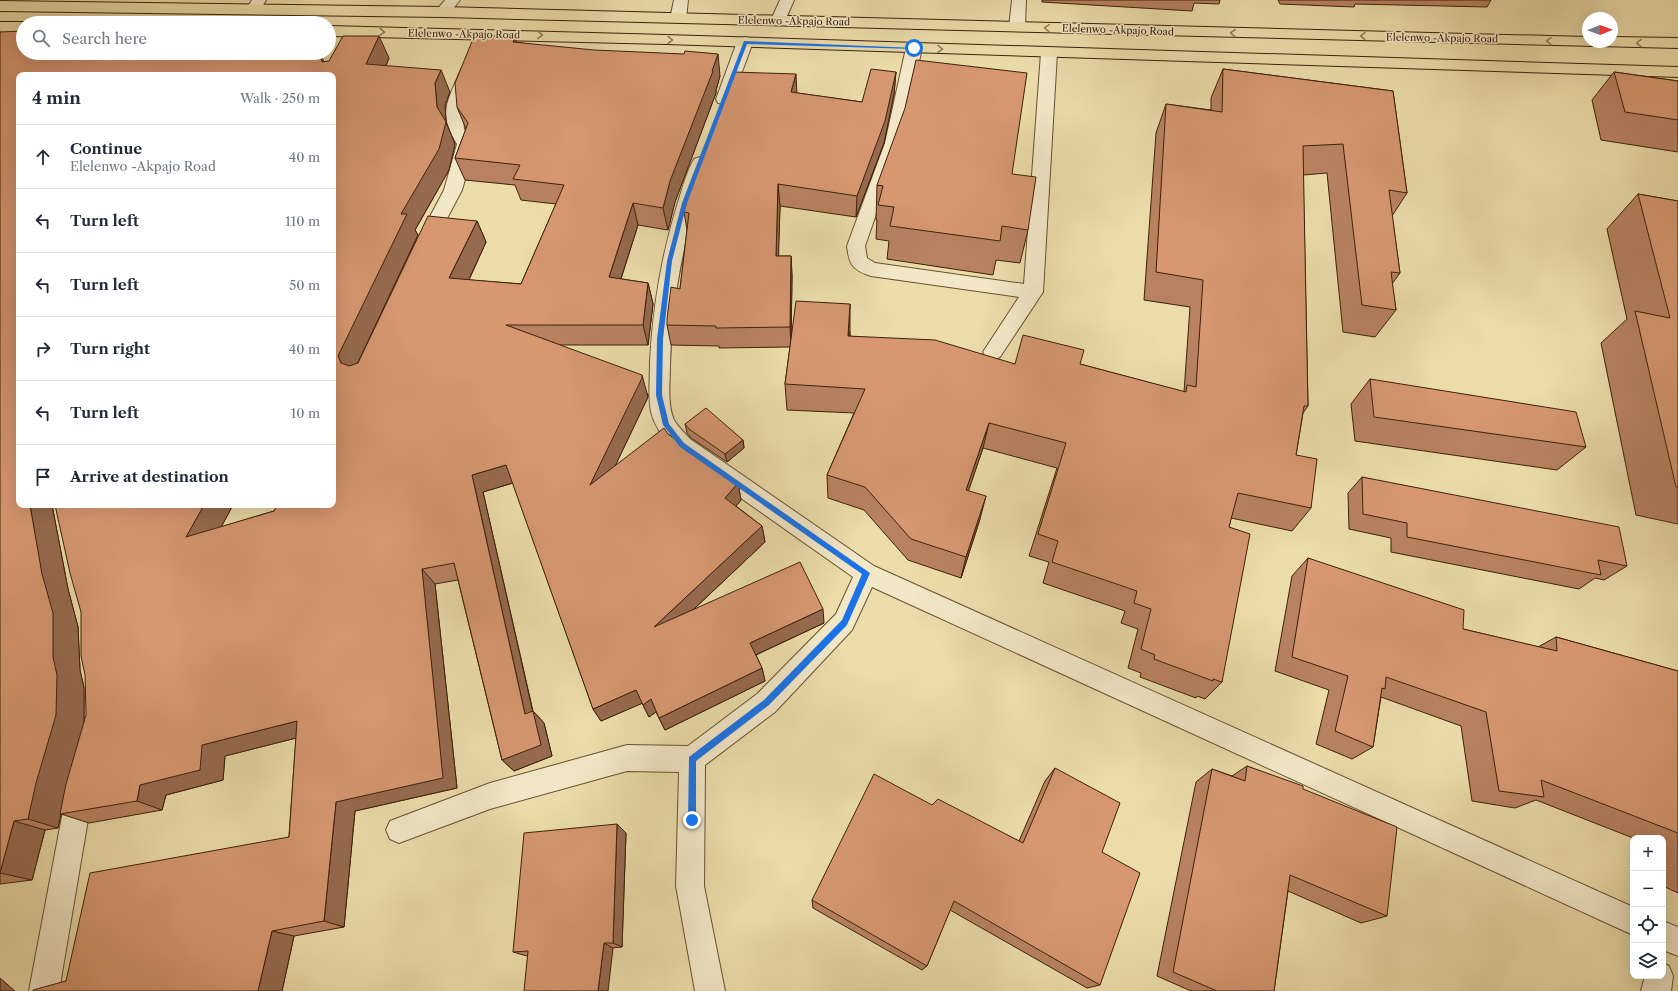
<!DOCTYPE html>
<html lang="en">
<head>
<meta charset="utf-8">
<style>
	:root { --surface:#fff; --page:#f2f2f3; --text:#1f2937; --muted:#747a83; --line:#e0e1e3 }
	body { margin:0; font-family:"Libre Caslon Text",serif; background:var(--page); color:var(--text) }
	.controls { position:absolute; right:12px; bottom:12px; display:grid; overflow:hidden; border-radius:8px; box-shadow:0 4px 16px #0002 }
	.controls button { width:36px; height:36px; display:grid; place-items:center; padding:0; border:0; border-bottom:1px solid var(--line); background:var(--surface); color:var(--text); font:20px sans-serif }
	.compass { position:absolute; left:1582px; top:12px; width:36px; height:36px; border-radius:50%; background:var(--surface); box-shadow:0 4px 16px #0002; rotate:89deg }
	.stop { position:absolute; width:12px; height:12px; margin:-9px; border:3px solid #1a73e8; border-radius:50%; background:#fff }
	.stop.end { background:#1a73e8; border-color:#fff; box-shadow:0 1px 4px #0008 }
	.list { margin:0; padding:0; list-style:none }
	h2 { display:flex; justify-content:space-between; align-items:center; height:52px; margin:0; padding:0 16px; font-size:17px }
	h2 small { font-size:13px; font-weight:400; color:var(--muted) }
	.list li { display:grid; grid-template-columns:26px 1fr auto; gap:12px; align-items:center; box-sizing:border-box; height:64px; padding:0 16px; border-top:1px solid var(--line) }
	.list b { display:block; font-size:15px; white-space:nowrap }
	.list p { margin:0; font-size:13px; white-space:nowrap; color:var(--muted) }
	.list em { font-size:13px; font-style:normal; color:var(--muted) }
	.icon { flex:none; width:22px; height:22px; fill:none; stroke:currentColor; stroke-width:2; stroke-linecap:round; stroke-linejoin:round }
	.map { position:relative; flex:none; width:1678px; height:991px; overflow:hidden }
	.search { position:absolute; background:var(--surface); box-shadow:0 4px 16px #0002; left:16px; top:16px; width:320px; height:44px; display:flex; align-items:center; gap:10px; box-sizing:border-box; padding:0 14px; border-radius:22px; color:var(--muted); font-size:15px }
	.panel { position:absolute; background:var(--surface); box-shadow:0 4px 16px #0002; left:16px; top:72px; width:320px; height:436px; border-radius:8px }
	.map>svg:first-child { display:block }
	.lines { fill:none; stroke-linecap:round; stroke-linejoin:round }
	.minor-casing { stroke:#685030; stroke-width:2 }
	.major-casing { stroke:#3d2108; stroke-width:2 }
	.minor { fill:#f2e8c8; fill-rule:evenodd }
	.major { fill:#ebdcaa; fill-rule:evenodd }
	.wall { fill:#b88261; stroke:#3d2108; fill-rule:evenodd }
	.shaded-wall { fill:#966a4f; stroke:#3d2108 }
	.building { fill:#d69771; stroke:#3d2108 }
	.oneway { stroke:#947e59 }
	.route { fill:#1a73e8 }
	.labels { text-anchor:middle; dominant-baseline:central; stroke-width:3; stroke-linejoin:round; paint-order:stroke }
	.far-street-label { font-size:10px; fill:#3d2108; stroke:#f2e8c8 }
</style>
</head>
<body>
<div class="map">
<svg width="1678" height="991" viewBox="0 0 1678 991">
	<rect width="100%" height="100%" fill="#ebdcaa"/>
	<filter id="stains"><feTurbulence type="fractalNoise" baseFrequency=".005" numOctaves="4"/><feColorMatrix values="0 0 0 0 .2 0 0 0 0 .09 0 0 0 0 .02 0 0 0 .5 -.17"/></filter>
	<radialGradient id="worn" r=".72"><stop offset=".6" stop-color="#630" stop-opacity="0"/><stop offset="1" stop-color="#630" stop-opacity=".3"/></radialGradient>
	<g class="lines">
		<defs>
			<path id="minor" d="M252 0H266L259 12H249L246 9Z
				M445 0H460L448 15H438L435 12Z
				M674 0H688L686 19 683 22H673L670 19Z
				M780 0H794L784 23H774L771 20Z
				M1012 0H1026L1025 27 1022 30H1012L1009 27Z
				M745 37 751 39 753 42 732 99 730 103 724 104 718 103 716 99 737 42 739 39Z
				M914 43 920 45 922 48 901 143 865 246 867 258 875 263 1024 284 1041 53 1043 50 1049 48 1055 50 1057 53 1043 292 1000 357 993 360 986 357 983 352 1019 297 871 276C852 270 849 264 847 246L885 143 906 48 908 45Z
				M468 67 474 68 476 72 462 105 464 129 475 144 462 190 433 245 431 250 424 252 417 250 415 245 444 190 457 144C438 114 447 102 460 72L462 68Z
				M700 157 706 159 709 163C685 229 672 295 670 365 670 383 667 403 674 420 678 427 685 433 690 439L874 566 1633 907V935L872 587 852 630 775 712 705 765 704 886 725 991H695L676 886 679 772 627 771 490 809 399 843 390 839 386 830 390 821 490 783 627 745 688 746 757 694 836 614 853 577 674 451C665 439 655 428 651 412 648 395 650 378 650 361 653 305 662 252 679 199 683 186 687 171 694 159Z
				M80 777 89 781 93 790 59 991H29L67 790 71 781Z
				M1663 921 1678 927V956L1663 950Z
				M1663 963 1669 966 1673 976 1671 991H1641L1645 976H1663Z"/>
			<path id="major" d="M0 1 443 7 1588 37V42H1612V37L1678 38V48L443 17 0 11Z
				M0 22H23L25 23H23V32H0Z
				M329 26 666 35 1678 67V77L666 44 329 36Z"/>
		</defs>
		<!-- minor casing -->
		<use href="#minor" class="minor-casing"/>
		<!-- major casing -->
		<use href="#major" class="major-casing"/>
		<!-- minor -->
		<use href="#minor" class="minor"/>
		<!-- major -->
		<use href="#major" class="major"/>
	</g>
	<!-- wall -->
	<path class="wall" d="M1042 0H1220L1219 4 1194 3 1192 11 1042 2Z
		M1278 0H1491L1487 7 1355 4 1354 7 1280 4Z
		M0 32 160 53 161 54H257L324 62 389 58 386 66 450 92 445 105 446 122 455 144 449 170 415 230 418 235 357 363 477 221 486 242 469 280 521 284 556 204 521 200 515 185 465 180 455 158 466 129 457 107 516 42 720 76 716 90V93L675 202 668 230 638 225 621 279 648 283 653 304 648 345H560L648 394V397L615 466 668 434 738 483 741 500 736 506 762 526 765 542 694 609 824 623 756 655 762 668 765 681 665 730 656 712 649 717 642 703 601 721 593 709 513 483 483 492 533 711 544 723 552 756 514 771 502 760 458 580 435 584 457 788 355 811 344 927 294 936 282 991H33L66 981 289 837 296 738 225 756 223 780 166 795 162 810 89 823 61 814 58 828 45 830 32 880 0 884ZM19 75H333V505L274 511 221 527 233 505 84 724V688L80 670 78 627 68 589 52 505H19Z
		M1223 69 1393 91 1407 193 1392 216 1400 273 1392 284 1396 310 1375 337 1343 332 1327 173 1303 175 1308 406 1303 413 1296 455 1311 508 1292 531 1231 518 1229 527 1222 682 1205 699 1197 696 1196 698 1140 677 1141 673 1128 668 1138 629 1121 623 1125 611 1043 583 1049 562 1029 556 1057 468 983 448 968 491 980 519 961 578 908 560 864 510 828 498 827 475 854 413 787 410 785 384 790 347 719 348V346L671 345 667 325 680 289 687 230 684 212 797 93 862 102 896 72 894 94 884 143 856 217 780 206 778 256H791L792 276 791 338 850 331V336L1015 364H1080L1184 392 1190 307 1144 300 1156 133 1166 104 1211 110V98Z
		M1614 72 1678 81V152L1601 140 1592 100Z
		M1012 174 1028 230 1020 263 996 260 993 275 887 259 889 241 876 239 877 220H876L877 185Z
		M1638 194 1678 201V524L1636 515 1601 343 1627 319 1607 229Z
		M1370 379 1586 447 1557 470 1355 441 1351 404Z
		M685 424 743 440 744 448 727 462 691 438 687 433Z
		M1362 477 1627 566 1604 580 1595 578 1579 589 1391 552V538L1349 529 1348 493Z
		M1308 558 1463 629 1538 647 1556 637 1678 671V893L1663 886V838H1633L1536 800 1515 808 1472 801 1461 726 1381 697 1373 747 1352 759 1316 744 1329 690 1275 671 1292 576Z
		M1247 766 1303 789 1387 916 1361 923 1288 891 1274 991H1191L1157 976 1196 782 1212 769 1232 776Z
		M1055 768 1102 852 1100 985 1087 988 950 910 927 966 922 970 813 908 812 900 932 805 1019 841 1045 781Z
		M617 824 626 833 622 947 527 956 513 952Z"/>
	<!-- shaded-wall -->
	<path class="shaded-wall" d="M379 36 389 58 377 86 366 64Z
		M515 38 522 60 513 42Z
		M144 53H160L169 66 145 54Z
		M249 53H257L265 68 249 54Z
		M320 54 331 75 322 62Z
		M718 54 720 76 716 90V93L675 202 668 230 663 208 670 181Z
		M441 70 450 92 445 105 446 123V122L455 144 449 170 415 230 418 235 352 375 341 363 338 356 401 214 437 107 435 83Z
		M896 72 894 94 884 143 856 217 857 196Z
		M796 74 797 96 791 92Z
		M778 184 780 206 778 277 776 256Z
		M633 203 638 225 615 297 609 277Z
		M477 221 486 242 460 299 449 278Z
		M791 256 792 276 791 347 790 327Z
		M648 283 653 304 648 345 643 325Z
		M850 304V331L847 362 848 336Z
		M642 375 648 397 598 502 590 485Z
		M989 423 983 448 961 513 966 490Z
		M743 440 744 448 727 462 725 454Z
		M506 465 516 482 483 492 536 726 525 714 472 475Z
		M738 483 741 500 729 515 725 498Z
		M986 496 980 519 961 578 966 557Z
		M30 505H52L68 589 78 627 80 670 84 688V727L65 793 58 828 28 819 53 657Z
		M204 505H233L207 553 186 537Z
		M762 526 765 542 660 641 654 627Z
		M422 569 435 584 457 788 355 811 344 927 324 921 336 802Z
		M823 609 824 623 753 656 750 643Z
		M762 668 765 681 665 730 659 718Z
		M636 690 643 703 601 721 593 709Z
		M651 699 657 711 649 717 643 705Z
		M533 711 544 723 552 756 514 771 502 760Z
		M297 721 316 733 225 756 223 780 166 795 162 810 137 801 140 785 202 745Z
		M14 821 45 830 32 880 0 873Z
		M617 824 626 833 622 947 613 943Z
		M272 931 294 936 282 991H258Z
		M604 943 613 948 608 991H598Z
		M0 978 15 991H0Z"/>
	<!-- building -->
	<path class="building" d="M23 31V53H144L145 54H163L165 53H249V54L314 53 320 54 322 62 329 61 343 36H379L366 64 441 70 435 83 437 107 446 122 439 149 401 214H407L338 356 341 363 349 366 358 363 428 216 477 221 449 278 521 284 564 185 513 179 520 165 455 158 468 123 457 107 455 83 473 39 484 35 515 38 513 42 594 50 684 54 685 51 718 54 712 71H713L670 181 663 208 633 203 609 277 648 283 643 325H506L642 375V378L590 485 664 428 668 434 738 483 725 498 762 526 654 627 800 562 823 609 750 643 762 668 659 718 651 699 643 705 636 690 593 709 506 465 472 475 525 714 533 711 541 745 502 760 454 563 422 569 443 778 336 802 324 921 272 931 258 991H33V990L66 981 90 873 289 837 297 721 202 745 200 770 140 785 137 801 60 814 66 784 86 715 85 675 81 656V612L70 573 55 505H204L186 537 274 511 277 505H333V75H19V505H30L42 574 53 613V657L57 675 56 715 36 783 28 819 14 821 0 873V32Z
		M916 60 1027 73 1012 174 1036 177 1028 230 1002 226 1000 241 890 226 894 207 878 205 883 186 877 185 905 108Z
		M871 69 896 72 885 121 857 196 778 184 776 256H791L790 327 716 328V326L667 325V319L671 287 680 289 689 213 684 212 692 182 733 72 796 74 791 92 862 102Z
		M1223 69 1393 91 1407 193 1389 190 1400 273 1391 272 1396 310 1362 305 1343 144 1303 146 1308 406H1304L1296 455 1317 459 1311 508 1238 493 1229 527 1250 534 1222 682 1213 679V681L1154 659 1155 655 1141 649 1151 609 1134 603 1137 591 1052 562 1058 541 1038 534 1066 443 989 423 966 490 986 496 966 557 911 539 865 487 827 475 865 389 785 384 796 301 850 304 848 336 935 340 1015 364 1023 335 1084 350 1080 364 1186 392 1187 385 1196 387 1203 280 1156 272 1166 104 1222 112Z
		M1614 72 1678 81V120L1625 112Z
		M1638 194 1678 201V487H1676L1635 311 1670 318Z
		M1370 379 1576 412 1586 447 1374 417Z
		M706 408 743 440 725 454 689 429 685 424Z
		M1362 477 1619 527 1627 566 1598 560 1601 575 1407 537V523L1363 514Z
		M1308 558 1464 610 1463 629 1557 651 1556 637 1678 671V833L1541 780 1544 797 1499 791 1486 712 1386 677 1385 689 1382 688 1373 747 1335 731 1348 676 1292 657Z
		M1247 766 1303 786V789L1397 827 1387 916 1290 875 1274 991H1217L1173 972 1212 769 1245 781Z
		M1055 768 1120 803 1102 852 1140 873 1100 985 954 901 927 966 812 900 874 774 932 805 938 799 1023 843Z
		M617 824 613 943H604L598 991H524L528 951 513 952 524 833Z"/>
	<!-- one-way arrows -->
	<defs><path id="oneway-chevron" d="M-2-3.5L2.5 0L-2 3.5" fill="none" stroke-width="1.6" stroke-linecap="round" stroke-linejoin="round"/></defs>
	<g class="oneway">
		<use href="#oneway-chevron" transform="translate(1047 28) rotate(-178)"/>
		<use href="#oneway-chevron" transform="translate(382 32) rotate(1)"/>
		<use href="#oneway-chevron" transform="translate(1233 33) rotate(-178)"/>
		<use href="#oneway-chevron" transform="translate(540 35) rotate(2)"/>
		<use href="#oneway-chevron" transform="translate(1363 36) rotate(-179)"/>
		<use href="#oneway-chevron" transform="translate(670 40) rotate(2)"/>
		<use href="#oneway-chevron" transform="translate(1549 41) rotate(-179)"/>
		<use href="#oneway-chevron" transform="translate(1639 43) rotate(-179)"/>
		<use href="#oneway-chevron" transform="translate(940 49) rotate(2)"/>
	</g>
	<!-- route -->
	<path class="route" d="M744 41 917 48 914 49 747 44 687 203 672 261 663 339 662 395 669 424 684 443 870 573 847 625 769 705 696 761V820L692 824 688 820 689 757 764 700 842 620 862 574 680 447 663 425 656 395 657 339 667 261 682 203Z"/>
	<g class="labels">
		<!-- far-street labels -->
		<g class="far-street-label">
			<text transform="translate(794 21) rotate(1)">Elelenwo -Akpajo Road</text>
			<text transform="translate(1118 30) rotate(2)">Elelenwo -Akpajo Road</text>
			<text transform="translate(464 34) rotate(1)">Elelenwo -Akpajo Road</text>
			<text transform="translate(1442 38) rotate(1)">Elelenwo -Akpajo Road</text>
		</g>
	</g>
	<rect width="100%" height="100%" filter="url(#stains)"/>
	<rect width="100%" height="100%" fill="url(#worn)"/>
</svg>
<div class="controls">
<button>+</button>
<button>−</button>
<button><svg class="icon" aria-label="locate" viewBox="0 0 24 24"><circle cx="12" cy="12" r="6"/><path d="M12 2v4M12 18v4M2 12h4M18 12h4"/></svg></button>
<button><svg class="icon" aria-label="layers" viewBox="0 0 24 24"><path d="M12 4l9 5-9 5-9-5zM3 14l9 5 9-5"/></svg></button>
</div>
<svg class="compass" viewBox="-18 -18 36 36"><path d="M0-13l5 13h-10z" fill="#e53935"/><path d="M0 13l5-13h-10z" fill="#747a83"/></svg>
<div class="stop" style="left:914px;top:48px"></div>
<div class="stop end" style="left:692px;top:820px"></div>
<div class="search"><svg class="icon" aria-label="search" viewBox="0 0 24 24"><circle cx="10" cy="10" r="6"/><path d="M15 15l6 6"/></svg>Search here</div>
<section class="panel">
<h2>4 min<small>Walk · 250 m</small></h2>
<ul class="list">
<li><svg class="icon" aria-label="ahead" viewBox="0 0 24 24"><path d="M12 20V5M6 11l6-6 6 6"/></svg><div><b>Continue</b><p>Elelenwo -Akpajo Road</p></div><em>40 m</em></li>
<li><svg class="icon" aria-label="left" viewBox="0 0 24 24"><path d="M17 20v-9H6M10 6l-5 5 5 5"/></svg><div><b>Turn left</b></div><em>110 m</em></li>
<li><svg class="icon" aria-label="left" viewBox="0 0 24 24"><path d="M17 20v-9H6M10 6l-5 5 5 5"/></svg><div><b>Turn left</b></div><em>50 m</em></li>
<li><svg class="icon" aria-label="right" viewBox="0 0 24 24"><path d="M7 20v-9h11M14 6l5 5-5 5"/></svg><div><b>Turn right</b></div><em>40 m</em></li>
<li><svg class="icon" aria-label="left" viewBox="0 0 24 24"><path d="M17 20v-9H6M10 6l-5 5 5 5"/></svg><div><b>Turn left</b></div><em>10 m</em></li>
<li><svg class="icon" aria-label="arrive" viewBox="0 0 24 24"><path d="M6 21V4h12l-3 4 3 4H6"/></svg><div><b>Arrive at destination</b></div></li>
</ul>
</section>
</div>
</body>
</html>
